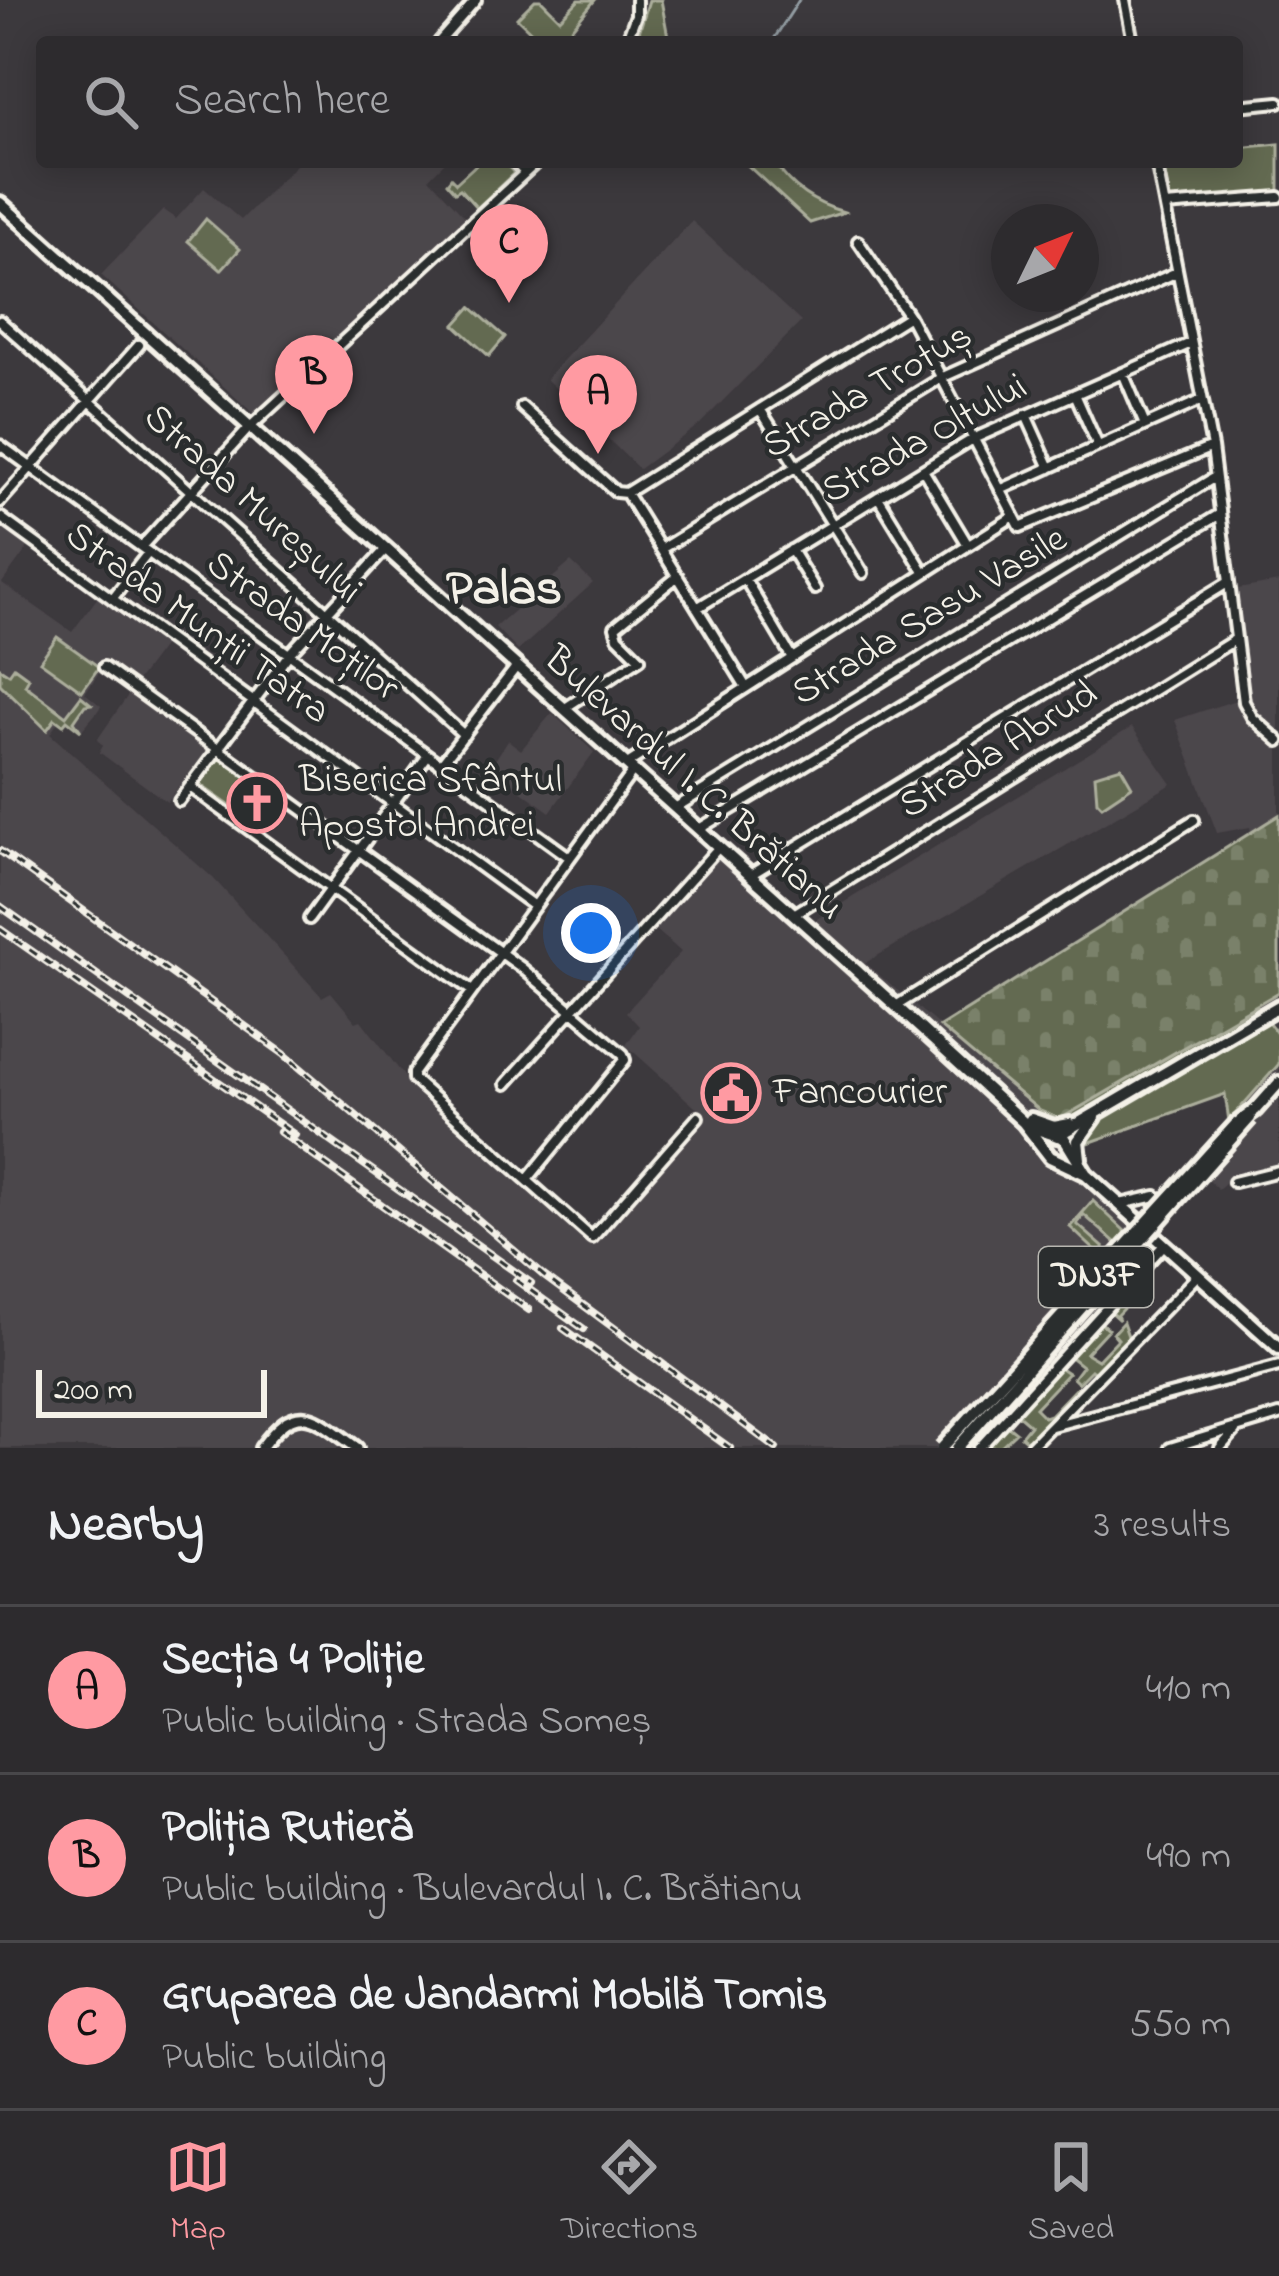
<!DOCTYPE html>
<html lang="en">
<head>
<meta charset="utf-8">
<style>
	:root { --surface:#2d2b2e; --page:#39373a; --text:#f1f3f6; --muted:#a7a7aa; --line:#48474a; --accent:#ff9aa2 }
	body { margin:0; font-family:"Indie Flower",sans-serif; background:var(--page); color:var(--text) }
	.compass { position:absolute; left:991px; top:204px; width:108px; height:108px; border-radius:50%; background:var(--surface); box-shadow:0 6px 30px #0003; rotate:47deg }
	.scale { position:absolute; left:36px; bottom:30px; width:231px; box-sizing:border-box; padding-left:12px; border:6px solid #f4f1e8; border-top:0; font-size:33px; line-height:42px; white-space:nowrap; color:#f4f1e8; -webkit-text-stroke:9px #2a2d2e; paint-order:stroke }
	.you { position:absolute; left:591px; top:933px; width:42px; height:42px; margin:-30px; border:9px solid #fff; border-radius:50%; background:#1a73e8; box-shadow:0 0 0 18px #1a73e833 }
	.badge { display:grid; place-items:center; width:78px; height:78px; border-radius:50%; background:var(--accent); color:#111; font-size:39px; font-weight:700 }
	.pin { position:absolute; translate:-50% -99px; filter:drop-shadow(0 3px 6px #0008) }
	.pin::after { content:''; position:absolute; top:63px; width:42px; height:36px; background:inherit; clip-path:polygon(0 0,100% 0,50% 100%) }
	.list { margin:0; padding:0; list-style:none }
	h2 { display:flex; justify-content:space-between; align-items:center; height:156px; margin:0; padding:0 48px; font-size:51px }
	h2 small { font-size:39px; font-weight:400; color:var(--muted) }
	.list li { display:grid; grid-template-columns:78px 1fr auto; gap:36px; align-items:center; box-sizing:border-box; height:168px; padding:0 48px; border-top:3px solid var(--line) }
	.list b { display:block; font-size:45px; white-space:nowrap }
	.list p { margin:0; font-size:39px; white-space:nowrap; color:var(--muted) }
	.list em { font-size:39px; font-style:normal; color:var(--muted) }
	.icon { flex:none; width:66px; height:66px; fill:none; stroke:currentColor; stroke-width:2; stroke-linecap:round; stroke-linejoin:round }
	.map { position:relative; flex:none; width:1279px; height:1448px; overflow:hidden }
	.search { position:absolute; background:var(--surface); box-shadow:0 6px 30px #0003; left:36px; right:36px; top:36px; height:132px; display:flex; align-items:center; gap:30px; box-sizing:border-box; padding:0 42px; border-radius:12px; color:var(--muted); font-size:45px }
	.sheet { height:660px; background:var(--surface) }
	nav { display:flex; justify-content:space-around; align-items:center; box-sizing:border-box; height:168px; border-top:3px solid var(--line); background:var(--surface); font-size:33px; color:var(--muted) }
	nav a { display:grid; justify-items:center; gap:6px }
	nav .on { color:var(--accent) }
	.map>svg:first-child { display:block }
	.built { fill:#4c464b }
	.green { fill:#636b51; stroke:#acae9c; stroke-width:3 }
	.cemetery { fill:url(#cemetery-stones); stroke:#acae9c; stroke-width:3 }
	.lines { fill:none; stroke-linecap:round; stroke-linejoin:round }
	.stream { stroke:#939da3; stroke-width:3 }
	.minor-casing { stroke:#f4f1e8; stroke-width:16 }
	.tertiary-casing { stroke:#f4f1e8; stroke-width:18 }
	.primary-casing { stroke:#f4f1e8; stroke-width:20 }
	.minor { stroke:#2a2d2e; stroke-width:8 }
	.tertiary { stroke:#2a2d2e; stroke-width:9 }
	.primary { stroke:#2a2d2e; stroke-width:10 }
	.rail-casing { stroke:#f4f1e8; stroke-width:8 }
	.rail { stroke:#2a2d2e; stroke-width:3; stroke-dasharray:9; stroke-linecap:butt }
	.primary-bridge-casing { stroke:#f4f1e8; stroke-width:20; stroke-linecap:butt }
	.primary-bridge { stroke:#2a2d2e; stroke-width:10 }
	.labels { text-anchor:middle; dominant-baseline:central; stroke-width:9; stroke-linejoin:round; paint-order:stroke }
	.shield { fill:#2a2d2e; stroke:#b7b6b0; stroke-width:3 }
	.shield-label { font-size:36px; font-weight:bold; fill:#f4f1e8 }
	.street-label { font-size:39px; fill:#f4f1e8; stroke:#2a2d2e }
	.poi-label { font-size:39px; fill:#f4f1e8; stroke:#2a2d2e; text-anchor:start }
	.district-label { font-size:51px; font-weight:bold; fill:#f4f1e8; stroke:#2a2d2e }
</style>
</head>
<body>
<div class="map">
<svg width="1279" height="1448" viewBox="0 0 1279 1448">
	<defs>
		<pattern id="cemetery-stones" width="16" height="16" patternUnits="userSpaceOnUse" patternTransform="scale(3)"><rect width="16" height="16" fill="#636b51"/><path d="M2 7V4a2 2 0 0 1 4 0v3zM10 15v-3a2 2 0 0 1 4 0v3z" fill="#7a816a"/></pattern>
	</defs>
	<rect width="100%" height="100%" fill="#3c393d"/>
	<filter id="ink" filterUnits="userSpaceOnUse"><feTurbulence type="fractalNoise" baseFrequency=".00833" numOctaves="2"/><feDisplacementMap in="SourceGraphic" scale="24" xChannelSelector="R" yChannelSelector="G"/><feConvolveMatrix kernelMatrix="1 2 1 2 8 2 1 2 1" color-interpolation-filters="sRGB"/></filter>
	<g filter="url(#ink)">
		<!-- built -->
		<path class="built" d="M299 162H445L429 178 466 218 254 414 101 275 163 210 176 219 204 188 241 220Z
			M692 221 801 322 700 424 639 469 546 379Z
			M0 525 29 546 2 583 72 632 98 597 164 645 137 681 108 660 85 693 101 706 97 712 81 731 67 720 63 725 58 722 50 734 213 878 322 997 331 992 356 1022 361 1020 404 1076 591 1242 705 1116 626 1045 639 1026 626 1012 681 952 653 927 729 842 815 920 1132 727 1172 784 865 963 1040 1111 1060 1119 1081 1139V1156L1165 1231 972 1443 975 1448H0Z
			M571 562 593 583 518 651 495 627Z
			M1279 582V815L1251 832 1250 827 1217 833 1175 720 1248 696 1238 589Z
			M131 691 209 748 167 802 99 752 103 745 97 740Z
			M552 713 594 752 550 812 490 768 508 740 521 750Z
			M1279 1064V1163L1238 1172 1218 1189 1191 1164Z"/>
		<!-- green -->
		<path class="green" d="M535 0H541L560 19 579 0H595L560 42H542L517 18Z
			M649 0H661L669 42H636Z
			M1279 144V192L1170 200 1162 162H1237V148Z
			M479 162H504L514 173 477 208 460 189 455 192 447 183 451 178 456 183Z
			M744 162H774C792 189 813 203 844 212L810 223Z
			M206 219 240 249 221 270 188 241Z
			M471 307 505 337 489 356 455 325Z
			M57 637 99 667 82 691 40 661Z
			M14 667 29 678 25 685 66 716 81 696 91 704 85 705 74 721 81 731 67 720 63 725 55 719 47 730 0 684V668L9 674Z
			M220 755 253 779 233 808 199 784Z
			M1121 767 1132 786 1102 806 1097 801 1095 775Z
			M1256 1006 1279 1036V1064L1229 1121 1225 1094 1080 1146 1081 1139 1060 1119Z
			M1093 1201 1126 1232 1116 1243 1084 1215 1077 1224 1104 1248 1099 1254 1070 1227Z
			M1127 1288 1135 1296 1117 1315 1119 1320 1109 1311 1100 1322 1108 1329 1086 1353 1098 1360 1118 1339 1113 1333 1123 1322 1129 1339 1096 1374 1091 1370 1078 1383 1073 1378 1082 1366 1068 1355 1059 1367 1068 1373 1035 1408 1044 1417 1050 1415 1076 1388 1080 1391 1028 1442 1021 1436 1030 1425 1016 1413 1007 1425 1016 1432 999 1448 983 1446Z"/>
		<!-- cemetery -->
		<path class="cemetery" d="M1279 815V992L1060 1119 1040 1111 940 1027Z"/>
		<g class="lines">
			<!-- stream -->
			<path class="stream" d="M772 42 799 0"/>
			<defs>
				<path id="minor" d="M1125 0 1133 42
					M439 42 476 0
					M626 42 636 15V0
					M1237 106 1279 102
					M515 162 525 173
					M1156 162 1212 447 1244 702 1252 717 1279 741
					M1165 206 1279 197
					M858 241 909 316 1020 527 1212 447
					M0 321 464 735
					M1123 373 1145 425
					M1075 394 1098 446
					M522 407 616 492 626 493 746 687
					M760 409 863 573
					M1026 415 1050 468
					M0 445 569 857
					M923 470 968 545
					M1000 490 1202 400
					M626 493 909 316
					M878 497 924 572
					M0 502 139 345
					M0 517 534 906
					M141 547 250 427 537 162
					M661 549 941 378 1177 272
					M791 550 815 589
					M745 579 792 658
					M112 599 148 553
					M697 608 973 439 1191 343
					M104 667 522 968 623 1054 625 1060 527 1180
					M565 708 640 659 618 637 615 627 678 576
					M441 764 517 666
					M627 764 1014 516
					M634 770 413 1073V1079L592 1238 698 1117
					M190 787 472 991
					M179 801 289 654 386 549
					M675 808 1215 477
					M699 829 1220 514
					M750 875 1229 582
					M794 914 1236 639
					M309 919 428 755
					M896 1006 1194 820
					M506 1084 719 847
					M1234 1182 1279 1171
					M1120 1204 1156 1196
					M1052 1426 1279 1366
					M979 1448 1164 1245
					M1029 1448 1198 1275
					M1170 1448 1279 1415
					M1220 1448 1235 1431"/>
				<path id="tertiary" d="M261 1448C298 1397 314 1417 357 1448"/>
				<path id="primary" d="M0 203 896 1006 1023 1122 1050 1157 1086 1174
					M1255 1110 1279 1083
					M1031 1119 1054 1127 1070 1124
					M1031 1127 1064 1138 1086 1174 1279 1348
					M1057 1136 1279 1006
					M1080 1159 1078 1141 1095 1117"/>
			</defs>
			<!-- minor casing -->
			<use href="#minor" class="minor-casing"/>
			<!-- tertiary casing -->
			<use href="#tertiary" class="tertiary-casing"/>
			<!-- primary casing -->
			<use href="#primary" class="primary-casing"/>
			<!-- minor -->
			<use href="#minor" class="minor"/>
			<!-- tertiary -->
			<use href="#tertiary" class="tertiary"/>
			<!-- primary -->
			<use href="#primary" class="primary"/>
			<defs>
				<path id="rail" d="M0 851 284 1054 544 1276 776 1448
					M0 906 531 1283
					M0 929 295 1135
					M280 1132 529 1310
					M516 1280 584 1329
					M563 1328 730 1448"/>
			</defs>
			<!-- rail casing -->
			<use href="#rail" class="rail-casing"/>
			<!-- rail -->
			<use href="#rail" class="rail"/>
			<defs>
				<path id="primary-bridge" d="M942 1448 1236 1124 1255 1110
					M957 1448 1250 1118"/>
			</defs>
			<!-- primary-bridge casing -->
			<use href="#primary-bridge" class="primary-bridge-casing"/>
			<!-- primary-bridge -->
			<use href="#primary-bridge" class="primary-bridge"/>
		</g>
	</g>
	<!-- icons -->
	<defs>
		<symbol id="church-ring" viewBox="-11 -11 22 22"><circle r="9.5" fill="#2a2d2e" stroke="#ff9aa2" stroke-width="1.5"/><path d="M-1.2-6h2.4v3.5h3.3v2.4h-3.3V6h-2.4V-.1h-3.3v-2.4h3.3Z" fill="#ff9aa2"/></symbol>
		<symbol id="civic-ring" viewBox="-11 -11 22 22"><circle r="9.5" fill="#2a2d2e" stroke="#ff9aa2" stroke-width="1.5"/><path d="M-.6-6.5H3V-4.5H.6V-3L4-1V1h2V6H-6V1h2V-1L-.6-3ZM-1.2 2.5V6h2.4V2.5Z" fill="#ff9aa2"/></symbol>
	</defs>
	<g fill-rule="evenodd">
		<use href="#church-ring" x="224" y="770" width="66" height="66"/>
		<use href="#civic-ring" x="698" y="1060" width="66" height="66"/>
	</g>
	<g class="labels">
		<!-- shield labels -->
		<rect class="shield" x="1039" y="1247" width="114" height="60" rx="9"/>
		<g class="shield-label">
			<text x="1096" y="1277">DN3F</text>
		</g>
		<!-- street labels -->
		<g class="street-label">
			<text transform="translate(868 392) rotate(-30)">Strada Trotuș</text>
			<text transform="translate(925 440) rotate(-29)">Strada Oltului</text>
			<text transform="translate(252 505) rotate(42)">Strada Mureșului</text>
			<text transform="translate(930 617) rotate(-31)">Strada Sasu Vasile</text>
			<text transform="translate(197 624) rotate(36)">Strada Munții Tatra</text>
			<text transform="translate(302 627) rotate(36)">Strada Moților</text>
			<text transform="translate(999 751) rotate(-32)">Strada Abrud</text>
			<text transform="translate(693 784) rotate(42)">Bulevardul I. C. Brătianu</text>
		</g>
		<!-- poi labels -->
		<g class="poi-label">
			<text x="299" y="781">Biserica Sfântul<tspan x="299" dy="45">Apostol Andrei</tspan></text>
			<text x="773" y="1093">Fancourier</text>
		</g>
		<!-- district labels -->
		<g class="district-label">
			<text x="504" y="590">Palas</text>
		</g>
	</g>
</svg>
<svg class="compass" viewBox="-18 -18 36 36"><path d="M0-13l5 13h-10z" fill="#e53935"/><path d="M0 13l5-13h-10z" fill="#a7a7aa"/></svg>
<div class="scale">200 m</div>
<div class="you"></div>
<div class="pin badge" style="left:598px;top:454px">A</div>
<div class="pin badge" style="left:314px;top:434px">B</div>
<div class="pin badge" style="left:509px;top:303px">C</div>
<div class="search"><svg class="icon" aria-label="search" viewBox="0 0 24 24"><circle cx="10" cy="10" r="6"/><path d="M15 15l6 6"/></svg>Search here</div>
</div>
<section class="sheet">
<h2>Nearby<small>3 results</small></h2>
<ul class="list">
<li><span class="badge">A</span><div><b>Secția 4 Poliție</b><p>Public building · Strada Someș</p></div><em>410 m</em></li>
<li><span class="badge">B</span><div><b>Poliția Rutieră</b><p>Public building · Bulevardul I. C. Brătianu</p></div><em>490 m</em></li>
<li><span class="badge">C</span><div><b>Gruparea de Jandarmi Mobilă Tomis</b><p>Public building</p></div><em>550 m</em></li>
</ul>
</section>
<nav>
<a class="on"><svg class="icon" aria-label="map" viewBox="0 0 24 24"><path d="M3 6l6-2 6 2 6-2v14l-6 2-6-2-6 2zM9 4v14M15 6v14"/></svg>Map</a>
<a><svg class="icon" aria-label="directions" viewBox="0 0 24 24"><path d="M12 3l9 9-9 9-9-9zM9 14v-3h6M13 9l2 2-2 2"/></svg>Directions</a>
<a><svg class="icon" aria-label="saved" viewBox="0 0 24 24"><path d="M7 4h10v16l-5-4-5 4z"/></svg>Saved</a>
</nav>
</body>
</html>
